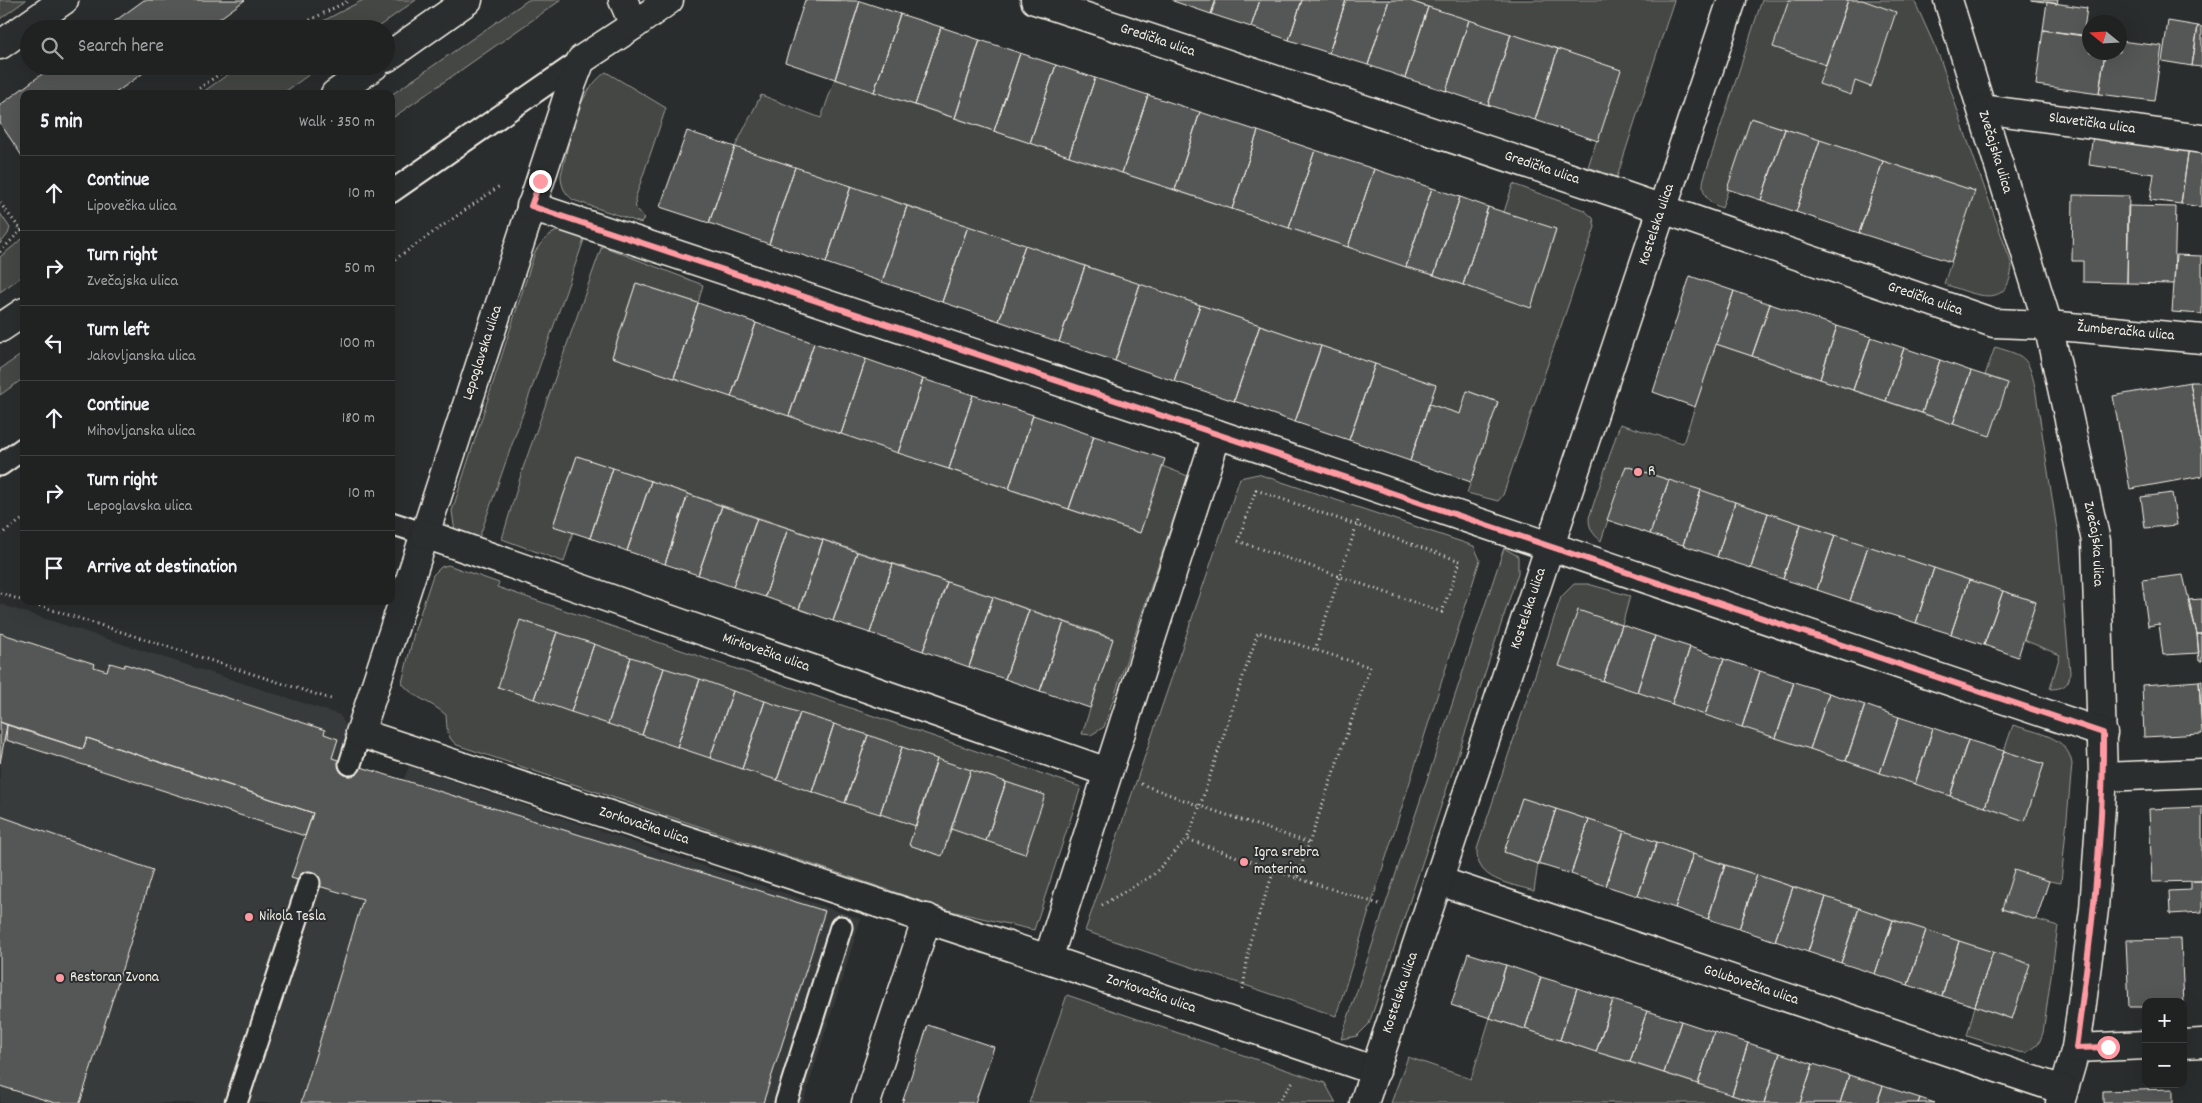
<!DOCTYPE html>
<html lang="en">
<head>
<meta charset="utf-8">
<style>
	:root { --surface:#202222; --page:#2d2f2f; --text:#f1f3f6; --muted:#a2a4a5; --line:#3d3f40 }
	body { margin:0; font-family:Dekko,sans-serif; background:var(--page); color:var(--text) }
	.controls { position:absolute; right:15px; bottom:15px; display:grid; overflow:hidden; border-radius:10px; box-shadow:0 5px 20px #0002 }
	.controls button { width:45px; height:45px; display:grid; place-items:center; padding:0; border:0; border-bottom:1px solid var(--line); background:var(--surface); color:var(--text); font:25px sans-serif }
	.compass { position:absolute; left:2082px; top:15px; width:45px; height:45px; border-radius:50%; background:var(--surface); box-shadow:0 5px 20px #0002; rotate:288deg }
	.stop { position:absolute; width:15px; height:15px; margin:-11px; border:4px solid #ff9aa2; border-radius:50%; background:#fff }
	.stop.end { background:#ff9aa2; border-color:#fff; box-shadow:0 1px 5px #0008 }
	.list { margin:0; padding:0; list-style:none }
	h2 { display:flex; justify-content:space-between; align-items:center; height:65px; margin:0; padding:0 20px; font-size:21px }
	h2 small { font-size:16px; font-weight:400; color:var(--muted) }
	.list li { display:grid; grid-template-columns:32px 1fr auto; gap:15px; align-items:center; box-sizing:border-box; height:75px; padding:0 20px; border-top:1px solid var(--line) }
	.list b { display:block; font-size:19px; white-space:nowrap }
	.list p { margin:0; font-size:16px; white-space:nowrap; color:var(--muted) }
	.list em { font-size:16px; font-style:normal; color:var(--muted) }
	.icon { flex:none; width:28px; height:28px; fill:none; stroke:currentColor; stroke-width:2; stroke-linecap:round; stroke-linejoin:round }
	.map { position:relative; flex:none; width:2202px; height:1103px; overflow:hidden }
	.search { position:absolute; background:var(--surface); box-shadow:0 5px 20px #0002; left:20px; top:20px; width:375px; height:55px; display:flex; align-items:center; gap:12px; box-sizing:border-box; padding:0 18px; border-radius:28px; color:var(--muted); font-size:19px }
	.panel { position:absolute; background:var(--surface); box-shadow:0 5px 20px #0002; left:20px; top:90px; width:375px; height:515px; border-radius:10px }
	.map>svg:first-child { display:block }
	.built { fill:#373a3a }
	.green { fill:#444645; stroke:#9c9c96 }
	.building { fill:#555756; stroke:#f4f1e8 }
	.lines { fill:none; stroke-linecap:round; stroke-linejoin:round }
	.lane-casing { stroke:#f4f1e8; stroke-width:25 }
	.street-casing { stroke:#f4f1e8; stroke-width:31 }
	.secondary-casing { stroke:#f4f1e8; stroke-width:31 }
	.path { stroke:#f4f1e8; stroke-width:3; stroke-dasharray:1 4; stroke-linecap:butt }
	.lane { stroke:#2a2d2e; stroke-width:21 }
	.street { stroke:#2a2d2e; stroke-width:28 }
	.secondary { stroke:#2a2d2e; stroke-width:28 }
	.route { stroke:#ff9aa2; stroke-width:6 }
	.poi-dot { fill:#ff9aa2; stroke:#2a2d2e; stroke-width:2 }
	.labels { text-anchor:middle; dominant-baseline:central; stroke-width:4; stroke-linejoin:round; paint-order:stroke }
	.street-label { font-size:15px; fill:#f4f1e8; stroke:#2a2d2e }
	.poi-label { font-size:15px; fill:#f4f1e8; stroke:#2a2d2e; text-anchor:start }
</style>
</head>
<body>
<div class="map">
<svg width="2202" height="1103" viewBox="0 0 2202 1103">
	<rect width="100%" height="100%" fill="#2a2d2e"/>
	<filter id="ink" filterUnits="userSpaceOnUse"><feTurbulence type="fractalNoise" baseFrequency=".02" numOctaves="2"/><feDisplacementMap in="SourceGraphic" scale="10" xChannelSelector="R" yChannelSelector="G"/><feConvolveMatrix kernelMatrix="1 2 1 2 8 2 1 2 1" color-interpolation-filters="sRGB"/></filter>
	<g filter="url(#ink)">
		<!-- built -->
		<path class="built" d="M0 604 340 715 349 732 354 765 403 781 409 766 861 919 803 1103H0Z"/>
		<!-- green -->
		<path class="green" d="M0 0H26L0 19Z
			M363 0H416L375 29H308Z
			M528 0H561L391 119V95Z
			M1407 0H1674L1617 177 1588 167 1620 70Z
			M1762 0H1914L1940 58 1966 136 2012 265C2009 312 1975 294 1944 284L1974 191 1752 118 1722 208C1708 203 1700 193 1704 178Z
			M240 66H321L282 94H200Z
			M606 72 666 108 635 199 636 209 644 218 641 223 573 200C565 193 561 187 561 175 570 141 575 94 606 72Z
			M835 79 1531 307 1556 230 1504 212 1513 184 1584 210 1593 218 1595 227 1503 495 1498 501 1467 493 1498 402 1468 391 1460 414 1429 404 1436 385 735 147 761 95 821 118Z
			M0 213 10 228 8 234 0 244Z
			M560 230 585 237 478 541 455 532 452 511 535 252C542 241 548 234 560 230Z
			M22 239 24 240V275L0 292V257Z
			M602 246 703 285 698 303 636 283 612 357 1140 533 1162 466 1188 476 1104 727 1091 735 1082 734 1113 638 577 456 553 525 573 532 564 562 502 539 523 468Z
			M1716 344 1953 424 2007 383 1985 375 1995 347C2025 356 2028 356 2035 387L2057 530 2070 672C2070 685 2063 689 2050 689L2060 655 2024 640 2036 602 1626 466 1601 541C1593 534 1589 529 1589 518L1620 424 1683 443Z
			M24 353V378L0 395V369Z
			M1258 474 1474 546 1480 560 1336 1016 1085 931 1240 478Z
			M1504 548 1518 556V573L1369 1024 1357 1036 1341 1039Z
			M448 565 499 583 497 587 1081 787 1034 930 951 911 457 745C446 738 447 726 446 715 432 702 413 698 402 683L415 629 433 575 441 567Z
			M1574 584H1588L1630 596 1622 625 1578 611 1560 666 2025 820 2044 764 2004 751 2013 725C2037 733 2068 736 2072 764L2061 883 2049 881 2002 909 2058 926 2043 1033 2039 1043 2026 1053 2019 1052 1967 1036 1975 1006 2012 1019 2029 964 1522 798 1504 852 1538 864 1534 891C1510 883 1475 881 1477 849L1561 597Z
			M1067 995 1325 1083 1336 1103H1029Z
			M1490 1018 1525 1029 1757 1103H1391L1408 1057 1471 1079Z"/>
		<!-- building -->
		<path class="building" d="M144 0H245L205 29H104Z
			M805 0 860 1 835 79 785 62Z
			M1173 0H1216L1211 14 1173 1Z
			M1216 0H1260L1251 27 1211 14Z
			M1260 0H1302L1289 40 1251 27Z
			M1302 0H1346L1329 53 1289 40Z
			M1346 0H1389L1368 65 1329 53Z
			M1389 0H1407L1428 7 1405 78 1368 65Z
			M1789 0H1848L1826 65 1773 47Z
			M1848 0H1862L1896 12 1871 87 1855 81 1851 95 1819 84Z
			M2031 0H2058L2057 4Z
			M860 1 900 14 874 92 835 79Z
			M2047 2 2087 8 2083 36 2043 30Z
			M1428 7 1469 20 1446 91 1405 78Z
			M900 14 941 27 915 105 874 92Z
			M1469 20 1511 34 1488 105 1446 91Z
			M2168 21 2198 26 2192 66 2162 61Z
			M2198 26 2202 27V67L2192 66Z
			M941 27 980 40 955 118 915 105Z
			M2043 30 2090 36V52H2105L2099 94 2036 85Z
			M1511 34 1558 49 1535 120 1488 105Z
			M980 40 1020 53 994 131 955 118Z
			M2120 41 2162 46 2154 101 2099 94 2105 52H2120Z
			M1558 49 1621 70 1598 141 1535 120Z
			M1020 53 1056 65 1030 143 994 131Z
			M1056 65 1095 78 1069 156 1030 143Z
			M53 66H153L114 94H24V159L0 123V105Z
			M1095 78 1148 95 1122 173 1069 156Z
			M1148 95 1200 112 1175 190 1122 173Z
			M1200 112 1258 131 1232 209 1175 190Z
			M1751 118 1785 129 1761 200 1727 189Z
			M1785 129 1820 140 1796 212 1761 200Z
			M687 131 735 147 709 223 660 207Z
			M1258 131 1315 150 1289 228 1232 209Z
			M2093 134 2189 146 2181 204 2150 200 2154 174 2089 165Z
			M1820 140 1883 161 1859 233 1796 212Z
			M2189 146 2202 148V207L2181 204Z
			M735 147 795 167 769 244 709 223Z
			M1315 150 1374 169 1348 247 1289 228Z
			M1883 161 1975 191 1951 262 1859 233Z
			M795 167 851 186 826 263 769 244Z
			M1374 169 1432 188 1406 267 1348 247Z
			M851 186 907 206 882 282 826 263Z
			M1432 188 1460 197 1434 275 1406 267Z
			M2073 195 2129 196 2127 283 2083 282V261H2072Z
			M1460 197 1488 207 1463 285 1434 275Z
			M907 206 968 226 942 302 882 282Z
			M2128 206 2176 207 2174 284 2127 283Z
			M1488 207 1556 229 1531 308 1463 285Z
			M968 226 1025 245 999 321 942 302Z
			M1025 245 1085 266 1059 342 999 321Z
			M2176 255 2202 256V314L2172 312Z
			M1085 266 1140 284 1115 361 1059 342Z
			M1690 276 1734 291 1695 407 1653 392Z
			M636 283 698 303 674 378 612 357Z
			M1140 284 1200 305 1174 381 1115 361Z
			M1734 291 1770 304 1752 356 1716 344Z
			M698 303 756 323 731 397 674 378Z
			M1770 304 1837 326 1820 379 1752 356Z
			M1200 305 1260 325 1234 401 1174 381Z
			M756 323 814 343 789 416 731 397Z
			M1260 325 1321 346 1295 422 1234 401Z
			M1837 326 1871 337 1853 390 1820 379Z
			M1871 337 1904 348 1886 401 1853 390Z
			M814 343 866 359 841 434 789 416Z
			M1321 346 1375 364 1349 440 1295 422Z
			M1904 348 1940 360 1922 413 1886 401Z
			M866 359 923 379 898 453 841 434Z
			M1940 360 1971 371 1953 424 1922 413Z
			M1375 364 1436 385 1410 461 1349 440Z
			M1971 371 2008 383 1990 436 1953 424Z
			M923 379 973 395 949 469 898 453Z
			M2190 382 2202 452V476L2130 489 2113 396Z
			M2190 382H2202V452Z
			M1467 391 1498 402 1471 482 1410 461 1429 404 1460 414Z
			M973 395 1033 415 1009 489 949 469Z
			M1033 415 1094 436 1069 509 1009 489Z
			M1094 436 1165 459 1140 533 1069 509Z
			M577 456 613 468 590 538 553 526Z
			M1626 466 1669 480 1650 534 1607 520Z
			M613 468 651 481 627 551 590 538Z
			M1669 480 1701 490 1683 545 1650 534Z
			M651 481 688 494 665 564 627 551Z
			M1701 490 1735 502 1717 557 1683 545Z
			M2172 493 2177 525 2145 528 2141 497Z
			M688 494 722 506 698 575 665 564Z
			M1735 502 1768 513 1751 568 1717 557Z
			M722 506 757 518 733 587 698 575Z
			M1768 513 1801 524 1783 579 1751 568Z
			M757 518 788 528 765 597 733 587Z
			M1801 524 1835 535 1817 590 1783 579Z
			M788 528 823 540 799 609 765 597Z
			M1835 535 1868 546 1850 601 1817 590Z
			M823 540 857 552 833 621 799 609Z
			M1868 546 1934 568 1916 623 1850 601Z
			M857 552 893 564 870 633 833 621Z
			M893 564 947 582 923 651 870 633Z
			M1934 568 1969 580 1951 634 1916 623Z
			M2183 575 2197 634 2199 653 2163 655 2159 624 2148 626 2142 580Z
			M1969 580 2003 591 1984 645 1951 634Z
			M947 582 993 597 969 667 923 651Z
			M2003 591 2036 602 2018 657 1984 645Z
			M993 597 1029 610 1005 679 969 667Z
			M2202 599V634H2197L2188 600Z
			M1029 610 1064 622 1040 691 1005 679Z
			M1578 610 1622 625 1603 681 1559 666Z
			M520 620 557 632 534 699 498 687Z
			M1064 622 1113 639 1090 708 1040 691Z
			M1622 625 1655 636 1637 692 1603 681Z
			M557 632 594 644 571 712 534 699Z
			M0 633 95 664 94 667 107 671 110 663 124 667 125 664 325 730 324 734 338 739 332 758 825 911 763 1103H301L363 899 291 878 313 813 87 738 83 749 0 722Z
			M2197 634H2202V661H2199Z
			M1655 636 1690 647 1672 704 1637 692Z
			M594 644 631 657 608 724 571 712Z
			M1690 647 1724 659 1705 715 1672 704Z
			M631 657 664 668 642 735 608 724Z
			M1724 659 1760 671 1742 727 1705 715Z
			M664 668 700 679 677 747 642 735Z
			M1760 671 1794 682 1776 738 1742 727Z
			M700 679 733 691 710 758 677 747Z
			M2199 681H2202V727Z
			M2199 681 2202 734 2144 737 2142 685Z
			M1794 682 1829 693 1810 749 1776 738Z
			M733 691 765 701 742 769 710 758Z
			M1829 693 1865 705 1846 761 1810 749Z
			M765 701 800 713 777 780 742 769Z
			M1865 705 1899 717 1880 773 1846 761Z
			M800 713 834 724 812 792 777 780Z
			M1899 717 1933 728 1915 784 1880 773Z
			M0 722 7 725 0 763Z
			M834 724 868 735 845 803 812 792Z
			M7 725 83 749 87 738 313 813 305 836 6 740Z
			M1933 728 1968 740 1950 796 1915 784Z
			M868 735 902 747 880 814 845 803Z
			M1968 740 2004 751 1985 807 1950 796Z
			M902 747 937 759 916 826 880 814Z
			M2004 751 2044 764 2025 821 1985 807Z
			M937 759 971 770 942 856 909 845Z
			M971 770 1006 782 986 841 951 829Z
			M1006 782 1045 795 1025 854 986 841Z
			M1522 798 1556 809 1538 864 1504 852Z
			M2202 807V881L2152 882 2149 809Z
			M1556 809 1589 820 1571 874 1538 864Z
			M0 816 153 870 80 1103H55L0 1086Z
			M1589 820 1624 831 1606 886 1571 874Z
			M1624 831 1657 842 1638 896 1606 886Z
			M1657 842 1693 854 1675 908 1638 896Z
			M1693 854 1725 865 1708 919 1675 908Z
			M1725 865 1757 875 1739 929 1708 919Z
			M2014 870 2049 881 2036 920 2002 909Z
			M1757 875 1793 887 1775 941 1739 929Z
			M2191 881H2202V912L2170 914 2169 891 2191 890Z
			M1793 887 1826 897 1808 952 1775 941Z
			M1826 897 1859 908 1841 963 1808 952Z
			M1859 908 1893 920 1875 974 1841 963Z
			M1893 920 1926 930 1908 985 1875 974Z
			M1926 930 1959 941 1942 996 1908 985Z
			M2181 939 2184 1005 2183 1002H2146V1007H2129L2126 940Z
			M1959 941 1993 952 1975 1006 1942 996Z
			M1993 952 2030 964 2012 1019 1975 1006Z
			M1468 953 1506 965 1490 1018 1451 1005Z
			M1506 965 1541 977 1525 1029 1490 1018Z
			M1541 977 1577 988 1560 1040 1525 1029Z
			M1577 988 1613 1000 1596 1052 1560 1040Z
			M1613 1000 1647 1011 1630 1062 1596 1052Z
			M1647 1011 1681 1021 1664 1073 1630 1062Z
			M1681 1021 1714 1032 1698 1084 1664 1073Z
			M928 1025 994 1047 975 1103H902Z
			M1714 1032 1748 1043 1732 1095 1698 1084Z
			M1748 1043 1780 1053 1764 1103H1757L1732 1095Z
			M1780 1053 1813 1064 1800 1103H1764Z
			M1813 1064 1849 1075 1840 1103H1800Z
			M1849 1075 1883 1086 1877 1103H1840Z
			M1883 1086 1920 1098 1918 1103H1877Z
			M2173 1089V1103H2103V1091Z
			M1920 1098 1935 1103H1918Z"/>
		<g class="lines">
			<defs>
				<path id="lane" d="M391 192 581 60
					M0 465 24 448
					M391 523 425 534
					M350 764 360 733
					M236 1103 309 883
					M786 1103 841 927"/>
				<g id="street">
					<path id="s1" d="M623 0 634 25 581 60 571 86 360 733 1048 959 1376 1071"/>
					<path id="s2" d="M1035 0 1619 194 1994 323 2048 325 2202 339"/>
					<path id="s3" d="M1948 0 2048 325 2096 541 2103 777 2094 909 2080 1019 2076 1048 2060 1103"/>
					<path d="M634 25 669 0"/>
					<path d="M0 45 64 0"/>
					<path id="s4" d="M1983 109 2202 139"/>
					<path d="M531 206 1217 434 2103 733"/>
					<path id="s5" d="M425 534 1107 772"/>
					<path d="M2103 777 2202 773"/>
					<path id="s6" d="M1439 881 2063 1090"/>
					<path d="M1048 959 1217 434"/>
					<path d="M2183 1044 2202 1043"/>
					<path d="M2076 1048 2146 1045"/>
					<path d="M866 1103 927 918"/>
					<path id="s7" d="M1364 1103 1732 0"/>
				</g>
				<path id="secondary" d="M386 58 468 0
					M335 94 374 66
					M0 328 24 312"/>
			</defs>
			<!-- lane casing -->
			<use href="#lane" class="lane-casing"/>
			<!-- street casing -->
			<use href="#street" class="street-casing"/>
			<!-- secondary casing -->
			<use href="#secondary" class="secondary-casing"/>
			<!-- path -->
			<path class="path" d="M292 29 350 0
				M191 94 231 66
				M0 203 24 234
				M0 252 24 227
				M391 262 501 185
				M1256 490 1460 561 1442 612 1238 541Z
				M0 535 24 518
				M0 593 24 601
				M25 601 334 700
				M1315 650 1359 518
				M1141 784 1200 806 1187 839 1274 870
				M1297 878 1379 904
				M1102 905 1153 875 1187 839
				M1243 989 1250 941 1274 870 1297 878 1370 667 1258 632 1200 806 1310 843
				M1277 1103 1294 1080"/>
			<!-- lane -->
			<use href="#lane" class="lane"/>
			<!-- street -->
			<use href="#street" class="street"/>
			<!-- secondary -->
			<use href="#secondary" class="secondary"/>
		</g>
	</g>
	<g class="lines" filter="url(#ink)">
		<!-- route -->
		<path class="route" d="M540 181 531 206 1217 434 2103 733C2104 839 2090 944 2076 1048L2108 1047"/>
	</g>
	<!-- markers -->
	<g class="poi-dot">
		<circle cx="1638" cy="472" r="5"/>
		<circle cx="1244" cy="862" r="5"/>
		<circle cx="249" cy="917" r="5"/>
		<circle cx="60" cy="978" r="5"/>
	</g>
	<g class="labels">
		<!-- street labels -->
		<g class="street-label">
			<text stroke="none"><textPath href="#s2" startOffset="129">Gredička ulica</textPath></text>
			<text stroke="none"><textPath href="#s4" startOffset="110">Slavetička ulica</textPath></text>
			<text stroke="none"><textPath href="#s3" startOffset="159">Zvečajska ulica</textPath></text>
			<text stroke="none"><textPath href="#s2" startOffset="534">Gredička ulica</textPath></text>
			<text stroke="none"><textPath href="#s7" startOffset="926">Kostelska ulica</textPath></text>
			<text stroke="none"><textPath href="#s2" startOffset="939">Gredička ulica</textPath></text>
			<text stroke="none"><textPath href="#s2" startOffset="1144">Žumberačka ulica</textPath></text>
			<text transform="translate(483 353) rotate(-72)">Lepoglavska ulica</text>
			<text stroke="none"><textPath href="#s3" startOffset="564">Zvečajska ulica</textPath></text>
			<text stroke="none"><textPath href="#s7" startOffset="521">Kostelska ulica</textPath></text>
			<text stroke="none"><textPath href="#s5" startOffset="361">Mirkovečka ulica</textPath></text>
			<text stroke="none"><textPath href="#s1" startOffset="1098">Zorkovačka ulica</textPath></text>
			<text stroke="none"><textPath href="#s6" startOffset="329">Golubovečka ulica</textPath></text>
			<text stroke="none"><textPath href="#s7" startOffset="116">Kostelska ulica</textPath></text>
			<text stroke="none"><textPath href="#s1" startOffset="1632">Zorkovačka ulica</textPath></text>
		</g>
		<!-- poi labels -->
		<g class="poi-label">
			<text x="1648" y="472">R</text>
			<text x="1254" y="853">Igra srebra<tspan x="1254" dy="17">materina</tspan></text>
			<text x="259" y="917">Nikola Tesla</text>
			<text x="70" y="978">Restoran Zvona</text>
		</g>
	</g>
</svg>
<div class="controls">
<button>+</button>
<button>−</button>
</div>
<svg class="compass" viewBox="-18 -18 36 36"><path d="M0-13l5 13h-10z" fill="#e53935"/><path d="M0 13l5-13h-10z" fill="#a2a4a5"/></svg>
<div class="stop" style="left:2108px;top:1047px"></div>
<div class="stop end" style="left:540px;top:181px"></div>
<div class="search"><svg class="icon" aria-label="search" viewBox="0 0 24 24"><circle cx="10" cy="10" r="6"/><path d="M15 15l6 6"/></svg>Search here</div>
<section class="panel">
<h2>5 min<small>Walk · 350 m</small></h2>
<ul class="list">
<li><svg class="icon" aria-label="ahead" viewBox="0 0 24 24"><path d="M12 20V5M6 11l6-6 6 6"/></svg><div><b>Continue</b><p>Lipovečka ulica</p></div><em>10 m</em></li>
<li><svg class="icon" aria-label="right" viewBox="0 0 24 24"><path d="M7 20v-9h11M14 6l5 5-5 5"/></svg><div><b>Turn right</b><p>Zvečajska ulica</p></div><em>50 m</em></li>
<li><svg class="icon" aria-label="left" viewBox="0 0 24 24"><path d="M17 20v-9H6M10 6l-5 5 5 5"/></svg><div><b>Turn left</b><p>Jakovljanska ulica</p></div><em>100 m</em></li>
<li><svg class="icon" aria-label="ahead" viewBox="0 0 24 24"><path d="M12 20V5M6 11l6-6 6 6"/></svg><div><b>Continue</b><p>Mihovljanska ulica</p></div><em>180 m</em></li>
<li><svg class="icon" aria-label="right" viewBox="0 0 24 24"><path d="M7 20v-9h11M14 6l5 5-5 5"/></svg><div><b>Turn right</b><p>Lepoglavska ulica</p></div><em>10 m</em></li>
<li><svg class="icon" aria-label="arrive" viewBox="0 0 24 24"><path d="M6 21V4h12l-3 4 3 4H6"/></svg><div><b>Arrive at destination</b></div></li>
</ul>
</section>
</div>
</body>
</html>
